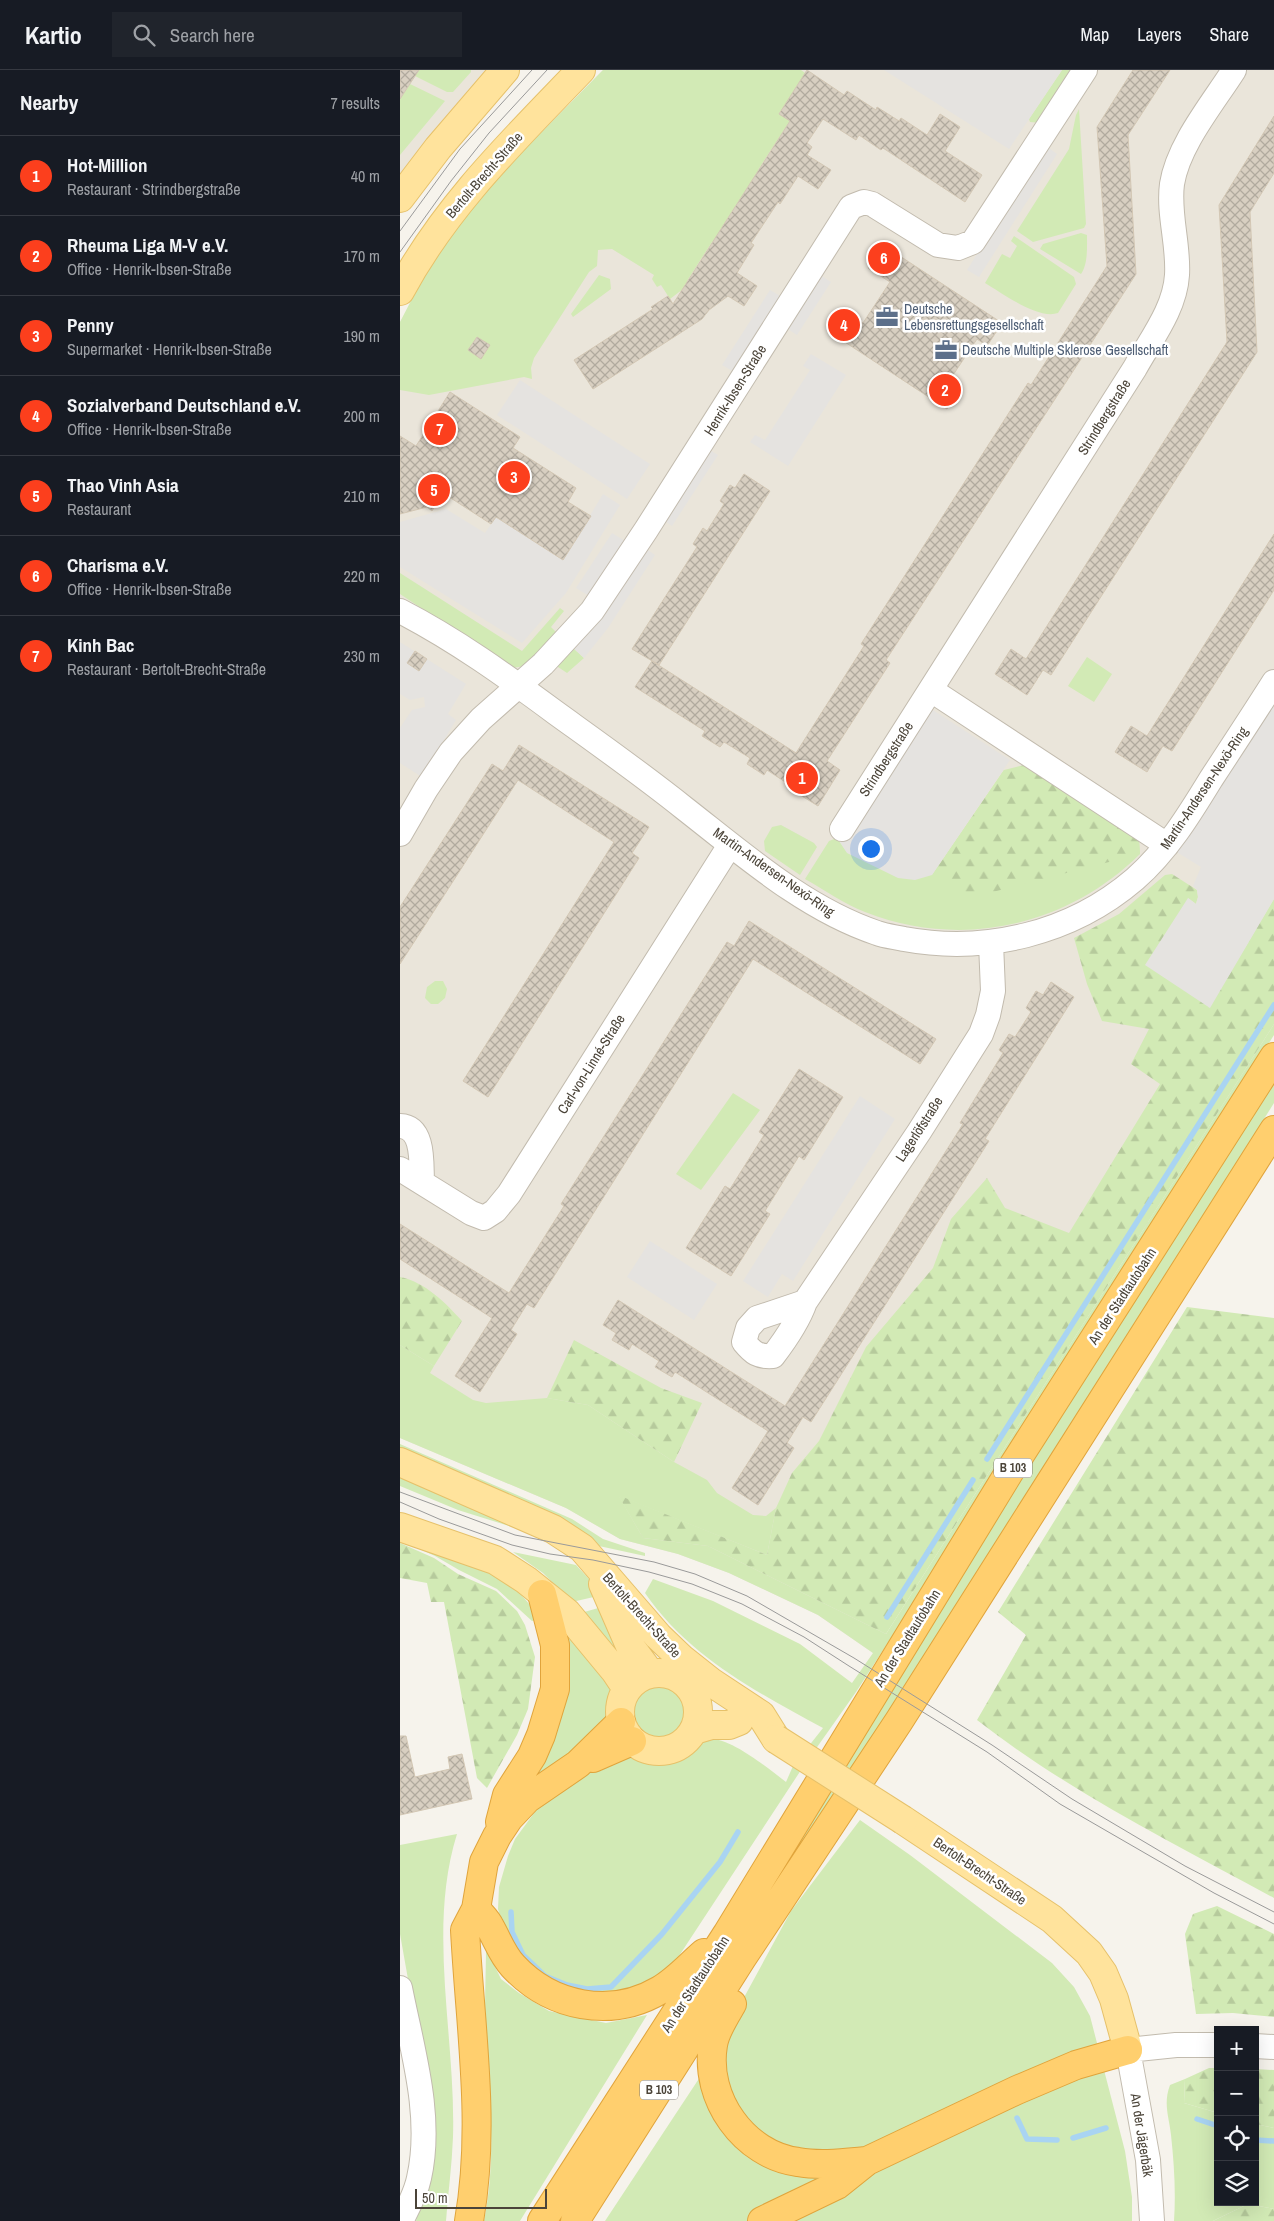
<!DOCTYPE html>
<html lang="en">
<head>
<meta charset="utf-8">
<style>
	:root { --surface:#171b24; --page:#20242c; --text:#f1f3f6; --muted:#9ea1a6; --line:#363941; --accent:#fc3f1d }
	body { margin:0; font-family:"Archivo Narrow",sans-serif; background:var(--page); color:var(--text) }
	.controls { position:absolute; right:15px; bottom:15px; display:grid; overflow:hidden; border-radius:0px; box-shadow:0 5px 20px #0002 }
	.controls button { width:45px; height:45px; display:grid; place-items:center; padding:0; border:0; border-bottom:1px solid var(--line); background:var(--surface); color:var(--text); font:25px sans-serif }
	.scale { position:absolute; left:15px; bottom:12px; width:132px; box-sizing:border-box; padding-left:5px; border:2px solid #4b4439; border-top:0; font-size:14px; line-height:18px; white-space:nowrap; color:#4b4439; -webkit-text-stroke:4px #fff; paint-order:stroke }
	.you { position:absolute; left:470px; top:778px; width:18px; height:18px; margin:-12px; border:4px solid #fff; border-radius:50%; background:#1a73e8; box-shadow:0 0 0 8px #1a73e833 }
	.badge { display:grid; place-items:center; width:32px; height:32px; border-radius:50%; background:var(--accent); color:#fff; font-size:16px; font-weight:700 }
	.pin { position:absolute; translate:-50% -50%; border:2px solid #fff; box-shadow:0 1px 5px #0006 }
	.list { margin:0; padding:0; list-style:none }
	h2 { display:flex; justify-content:space-between; align-items:center; height:65px; margin:0; padding:0 20px; font-size:21px }
	h2 small { font-size:16px; font-weight:400; color:var(--muted) }
	.list li { display:grid; grid-template-columns:32px 1fr auto; gap:15px; align-items:center; box-sizing:border-box; height:80px; padding:0 20px; border-top:1px solid var(--line) }
	.list b { display:block; font-size:19px; white-space:nowrap }
	.list p { margin:0; font-size:16px; white-space:nowrap; color:var(--muted) }
	.list em { font-size:16px; font-style:normal; color:var(--muted) }
	.icon { flex:none; width:28px; height:28px; fill:none; stroke:currentColor; stroke-width:2; stroke-linecap:round; stroke-linejoin:round }
	.map { position:relative; flex:none; width:874px; height:2151px; overflow:hidden }
	header { display:flex; align-items:center; gap:30px; box-sizing:border-box; height:70px; padding:0 25px; background:var(--surface); border-bottom:1px solid var(--line) }
	header strong { font-size:24px }
	nav { display:flex; gap:28px; margin-inline-start:auto; font-size:18px }
	.search { width:350px; height:45px; background:var(--page); display:flex; align-items:center; gap:12px; box-sizing:border-box; padding:0 18px; border-radius:0px; color:var(--muted); font-size:19px }
	main { display:flex }
	aside { flex:1; background:var(--surface) }
	.map>svg:first-child { display:block }
	.residential { fill:#eae5da }
	.green { fill:#d2eab5 }
	.forest { fill:url(#forest-firs) }
	.parking { fill:#e5e3e0 }
	.lines { fill:none; stroke-linecap:round; stroke-linejoin:round }
	.stream { stroke:#a9d4f2; stroke-width:5.5 }
	.building { fill:url(#building-cross-hatch); stroke:#d3c7b4 }
	.minor-casing { stroke:#c2bbae; stroke-width:26 }
	.major-casing { stroke:#e6c16a; stroke-width:30 }
	.highway-casing { stroke:#e0a43c; stroke-width:30 }
	.minor { stroke:#fff; stroke-width:24 }
	.major { stroke:#ffe39c; stroke-width:28 }
	.highway { stroke:#ffcf6e; stroke-width:28 }
	.tram { stroke:#9a9a9a; stroke-width:1 }
	.major-bridge-casing { stroke:#e6c16a; stroke-width:30; stroke-linecap:butt }
	.major-bridge { stroke:#ffe39c; stroke-width:28 }
	.labels { text-anchor:middle; dominant-baseline:central; stroke-width:5; stroke-linejoin:round; paint-order:stroke }
	.shield { fill:#fff; stroke:#817c74; stroke-width:1 }
	.shield-label { font-size:12px; font-weight:bold; fill:#4b4439 }
	.street-label { font-size:14px; fill:#4b4439; stroke:#fff }
	.service-label { font-size:14px; fill:#4e5e75; stroke:#fff; text-anchor:start }
</style>
</head>
<body>
<header>
<strong>Kartio</strong>
<div class="search"><svg class="icon" aria-label="search" viewBox="0 0 24 24"><circle cx="10" cy="10" r="6"/><path d="M15 15l6 6"/></svg>Search here</div>
<nav><a>Map</a><a>Layers</a><a>Share</a></nav>
</header>
<main>
<aside>
<h2>Nearby<small>7 results</small></h2>
<ul class="list">
<li><span class="badge">1</span><div><b>Hot-Million</b><p>Restaurant · Strindbergstraße</p></div><em>40 m</em></li>
<li><span class="badge">2</span><div><b>Rheuma Liga M-V e.V.</b><p>Office · Henrik-Ibsen-Straße</p></div><em>170 m</em></li>
<li><span class="badge">3</span><div><b>Penny</b><p>Supermarket · Henrik-Ibsen-Straße</p></div><em>190 m</em></li>
<li><span class="badge">4</span><div><b>Sozialverband Deutschland e.V.</b><p>Office · Henrik-Ibsen-Straße</p></div><em>200 m</em></li>
<li><span class="badge">5</span><div><b>Thao Vinh Asia</b><p>Restaurant</p></div><em>210 m</em></li>
<li><span class="badge">6</span><div><b>Charisma e.V.</b><p>Office · Henrik-Ibsen-Straße</p></div><em>220 m</em></li>
<li><span class="badge">7</span><div><b>Kinh Bac</b><p>Restaurant · Bertolt-Brecht-Straße</p></div><em>230 m</em></li>
</ul>
</aside>
<div class="map">
<svg width="874" height="2151" viewBox="0 0 874 2151">
	<defs>
		<pattern id="forest-firs" width="22" height="20" patternUnits="userSpaceOnUse" patternTransform="scale(1.25)"><rect width="22" height="20" fill="#d2eab5"/><path d="M5 1l3.5 6h-7zM16 11l3.5 6h-7z" fill="#b6ca9c"/></pattern>
		<pattern id="building-cross-hatch" width="8" height="8" patternUnits="userSpaceOnUse" patternTransform="scale(1.25)"><rect width="8" height="8" fill="#d8cfc1"/><path d="M0 0l8 8M0 8l8-8" fill="none" stroke="#b1aa9e"/></pattern>
	</defs>
	<rect width="100%" height="100%" fill="#f6f3ec"/>
	<!-- residential -->
	<path class="residential" d="M0 0H105L0 128Z
		M203 0H874V954L473 1583 418 1545 329 1503 278 1484 220 1469 166 1438 0 1368V252L61 150 127 77Z"/>
	<!-- green -->
	<path class="green" d="M19 0H71V2L53 22H47L15 6Z
		M203 0H401L405 3 395 55 384 60 358 100 361 102 350 114 322 157 325 159 315 174 312 172 287 211V216L270 229 261 215 257 217 252 209 254 205 212 179 198 180 197 196 189 202 134 288 131 298 132 309 124 307 29 325 0 320V252L29 196 61 150 127 77Z
		M662 0H674L641 53 630 52 629 49Z
		M10 14 45 31 0 85V29Z
		M679 39 686 154 684 158 633 172 617 161 669 79 676 45Z
		M681 163 687 165C687 178 688 194 681 204L640 179 643 174Z
		M614 166 674 207 676 214 658 243C638 250 602 223 585 213L602 184 610 188 617 176 611 171Z
		M199 205 210 209 211 219 173 247 171 244Z
		M0 503 122 581 160 538 164 541 151 557 160 566 126 596 111 598 0 524Z
		M172 577 184 588 167 603 155 595Z
		M687 587 712 604 694 632 668 616Z
		M604 700 739 770 740 784C667 856 562 880 465 842 444 834 425 820 405 809L429 771 437 768 532 805Z
		M381 755 414 773 417 777 400 805 365 781 364 771 372 757Z
		M35 911H43L47 919 45 928 38 934H31L25 928 27 917Z
		M874 954V965L511 1537 456 1622 403 1697 275 1892 259 1910 221 1927 158 1919 108 1877 98 1839 99 1817 108 1786 115 1769 137 1739 159 1717 190 1700 229 1685C242 1694 262 1696 277 1688 287 1682 294 1671 306 1669 330 1666 367 1698 386 1712L393 1696 423 1658C357 1622 289 1587 245 1523L253 1509 313 1531 400 1574 452 1613 473 1583 418 1545 329 1503 278 1484 220 1469 166 1438 0 1368V1275L34 1296 30 1303 73 1330 86 1333 147 1328 188 1335 274 1392 307 1410 317 1423 353 1445 366 1446 376 1438 367 1485 219 1426 243 1468 308 1476 486 1564Z
		M874 1008V1033L487 1643 161 2151H153L476 1636Z
		M333 1023 360 1040 301 1120 276 1104Z
		M0 1374 172 1449 203 1469 245 1483V1486L199 1476 178 1460 0 1380Z
		M0 1401 125 1461 58 1440 0 1416Z
		M0 1470C31 1478 87 1498 112 1517 124 1526 132 1537 140 1549L132 1551 97 1519 59 1500 35 1486Z
		M113 1482 176 1495 190 1510 198 1526 172 1532 143 1503Z
		M202 1537 232 1601 177 1544Z
		M158 1549 211 1607C211 1623 211 1639 205 1654 197 1671 151 1697 134 1709Z
		M231 1642a27 27 0 1 1 54 0a27 27 0 1 1-54 0Z
		M460 1750 510 1785 652 1893 674 1917 690 1946 725 2081 732 2127V2151H205L304 2001 391 1841Z
		M57 1764C27 1860 56 1968 53 2067 52 2095 48 2123 46 2151H16L29 2100 17 1960 0 1864V1775Z
		M86 1878 101 1909 119 1923 149 1941 206 1953 247 1945 120 2151H84C97 2088 89 2026 86 1963 84 1935 86 1906 86 1878Z
		M785 2009 784 2033 818 2043V2132H855V2054L874 2058V2139L848 2134 813 2151H774C776 2122 774 2093 771 2065 769 2046 763 2034 770 2015Z"/>
	<!-- forest -->
	<path class="forest" d="M624 695 739 770 740 784 573 827 532 805 604 700Z
		M772 804 797 820 798 827 796 834 788 828 809 938 874 829V954L486 1564 308 1476 243 1468 218 1425 367 1485 376 1438 392 1403 419 1371 466 1277 533 1198 551 1149 587 1108 605 1138 669 1163 760 1014 731 994 749 959 702 951 687 914 674 868 719 844 765 805Z
		M0 1207C25 1212 46 1233 62 1251L34 1296 0 1275Z
		M787 1237 874 1248V1828C773 1773 668 1721 577 1650L626 1565 598 1542Z
		M174 1270 261 1318 302 1333 274 1392 188 1335 147 1328Z
		M0 1473 34 1488 58 1504 96 1521 117 1541 125 1555 135 1587 128 1639 117 1665 87 1718 77 1708 44 1532H31L27 1513 0 1508Z
		M817 1836 874 1864V1947L833 1943 796 1944 785 1864 793 1844Z
		M809 1998H818V2043L784 2033 785 2009Z
		M855 1999 874 2000V2058L855 2054Z
		M848 2134 874 2139V2151H813Z"/>
	<!-- parking -->
	<path class="parking" d="M484 0H662L609 79Z
		M646 76 657 84 579 207 567 200Z
		M417 203 431 212 397 265 383 256Z
		M370 220 382 227 334 302 322 295Z
		M411 284 446 305 388 396 350 372 355 365 365 370 410 300 403 296Z
		M120 310 250 394 227 429 97 345Z
		M308 379 318 385 272 456 262 449Z
		M203 424 220 435 166 523 122 573 0 497V452L46 439 85 463 96 447 163 490Z
		M212 463 225 471 189 526 176 518Z
		M245 478 255 485 208 558 184 588 172 577Z
		M0 572 66 614 48 644 56 650 22 707 0 693V658L12 640 25 637 24 627 10 630 0 624Z
		M874 630V829L810 938 745 895 788 828 796 834 798 827 797 820 793 816 801 797 775 781Z
		M522 633 610 690 532 805 515 810 498 808 447 783 437 768Z
		M460 1026 495 1049 393 1211 382 1204 368 1227 343 1211Z
		M250 1171 317 1214 294 1250 227 1207Z"/>
	<g class="lines">
		<!-- stream -->
		<path class="stream" d="M587 1389 874 935
			M487 1547 573 1410
			M111 1842 112 1862 123 1885 145 1906 167 1915 187 1919 211 1917 262 1864 320 1792 338 1762
			M617 2048 627 2069 657 2070
			M797 2049 818 2056
			M673 2068 706 2058
			M855 2070 874 2071"/>
	</g>
	<!-- building -->
	<path class="building" d="M0 0H19L0 29Z
		M407 0 444 25 447 21 476 40 477 37 499 51 501 48 527 65 540 44 560 57 545 81 582 105 565 132 483 78 481 80 459 65 456 70 423 49 407 73 412 77 407 85 431 100 418 119 398 106 380 134 378 132 351 173 354 175 337 203 357 216 344 236 328 226 309 240 302 249 193 319 174 290 253 239 251 237 268 226 273 234 390 51 379 44Z
		M733 0H770L728 65 736 204 486 590 490 593 427 691 440 700 418 736 397 723 399 721 367 700 364 705 347 694 350 688 324 672 320 677 302 666 305 661 235 617 252 591 396 683 464 576 461 574 628 313 631 315 707 196 697 57Z
		M874 46V103L850 142 857 282 651 605 643 600 627 625 595 604 611 579 626 589 827 272 819 135Z
		M483 175 602 253 587 276 577 269 551 308 562 316 547 339 428 261 442 239 463 253 490 212 468 198Z
		M77 267 90 275 81 289 68 280Z
		M50 322 120 367 113 378 176 418 168 432 191 446 163 490 96 447 91 454 43 423 32 441 27 437 0 444V366L16 376Z
		M344 404 370 421 259 595 232 579 297 477 293 474 303 458 307 461 324 434 320 431 330 415 335 418Z
		M874 464V520L772 681 763 676 747 702 715 682 731 656 747 666Z
		M15 581 27 589 19 601 7 593Z
		M119 675 249 757 232 783 239 788 88 1027 63 1011 214 772 118 710 0 894V837L92 694 103 701Z
		M349 851 536 969 520 994 353 889 134 1238 127 1234 111 1260 117 1264 80 1322 55 1306 92 1248 0 1189V1154L109 1223 164 1136 161 1134 327 872 334 876Z
		M651 912 674 927 585 1069 589 1071 411 1352 403 1347 387 1373 394 1378 358 1435 332 1418 368 1361 275 1302 272 1307 255 1297 259 1291 232 1274 229 1280 212 1270 216 1263 203 1255 218 1230 385 1336 563 1054 560 1053 603 983 599 980 609 964 615 967 631 942 626 938 636 921 643 925Z
		M399 999 443 1027 404 1090 399 1086 365 1141 370 1144 331 1206 286 1178 325 1116 330 1119 364 1065 359 1062Z
		M0 1666H6L15 1707 50 1699 48 1687 62 1684 72 1729 0 1745Z"/>
	<g class="lines">
		<defs>
			<path id="minor" d="M0 541C56 570 106 606 156 643 199 674 243 705 284 738 343 784 405 839 477 863 485 866 495 867 504 869 585 884 671 864 735 809 767 781 789 745 811 709 832 677 853 645 874 612
				M531 620 767 775
				M442 759 735 298C751 269 775 239 777 205 779 175 768 144 772 114 778 75 813 33 834 0
				M0 764 26 719 51 682 81 649 143 594 192 541 246 460 451 137 464 132 472 134 538 175 558 178 573 172 685 0
				M0 1056C25 1057 21 1095 22 1112
				M0 1099 71 1143 84 1148 95 1141 109 1124 330 775
				M405 1232 357 1248 348 1258 344 1272C353 1283 358 1287 373 1286 386 1269 398 1252 405 1232L519 1062 581 964 588 945 593 921 591 873
				M0 1918C12 1979 33 2046 19 2108 16 2123 8 2138 1 2151
				M855 1976 874 1977
				M752 2151 748 2090 728 1980 776 1975H818"/>
			<path id="major" d="M0 128 38 78 105 0
				M0 221C47 134 114 70 181 0
				M0 1392 153 1459 182 1478 258 1566 282 1589 311 1612 361 1645 376 1669
				M0 1457 95 1490 126 1510 167 1543 215 1601 227 1619
				M203 1514 230 1576 250 1603
				M220 1642a39 39 0 1 1 78 0a39 39 0 1 1-78 0Z
				M294 1660 311 1655H329L339 1651
				M503 1750 652 1849 689 1883 703 1903 714 1929 728 1980"/>
			<path id="highway" d="M193 1688 232 1671
				M100 1752 107 1725 132 1686 141 1665 155 1619V1575L142 1524
				M76 1839C81 1845 87 1850 90 1857 98 1871 102 1884 113 1896 151 1937 211 1949 260 1920 276 1911 290 1895 304 1883
				M332 1934C325 1946 315 1961 313 1975 304 2028 344 2085 398 2092 420 2096 444 2093 467 2091
				M69 2151C86 2055 70 1957 65 1860L76 1839 84 1792 97 1766 109 1748 127 1729 178 1694 221 1652
				M142 2151 327 1864 613 1396 874 987
				M175 2151 342 1888 499 1651 874 1060
				M362 2151 437 2115 467 2091 617 2020 676 1995 728 1980"/>
		</defs>
		<!-- minor casing -->
		<use href="#minor" class="minor-casing"/>
		<!-- major casing -->
		<use href="#major" class="major-casing"/>
		<!-- highway casing -->
		<use href="#highway" class="highway-casing"/>
		<!-- minor -->
		<use href="#minor" class="minor"/>
		<!-- major -->
		<use href="#major" class="major"/>
		<!-- highway -->
		<use href="#highway" class="highway"/>
		<!-- tram -->
		<path class="tram" d="M0 161 60 79 132 0
			M0 182 51 111 89 63 147 0
			M0 1422 115 1465 254 1492 295 1504 347 1526 454 1588 592 1675 672 1729 785 1796 874 1842
			M0 1432 39 1449 112 1475 150 1484 193 1490 249 1502 292 1514 342 1534 404 1567 449 1596 587 1682 660 1734 814 1823 874 1854"/>
		<defs>
			<path id="major-bridge" d="M376 1669 503 1750"/>
		</defs>
		<!-- major-bridge casing -->
		<use href="#major-bridge" class="major-bridge-casing"/>
		<!-- major-bridge -->
		<use href="#major-bridge" class="major-bridge"/>
	</g>
	<!-- icons -->
	<defs>
		<symbol id="office-bare" viewBox="-9 -9 18 18"><path d="M-6-3h4V-5.5h4V-3h4V5H-6ZM-1-4.5V-3h2v-1.5ZM-6 0V1H6V0Z" fill="#5c6f8a" stroke="#fff" stroke-width="2.5" paint-order="stroke"/></symbol>
	</defs>
	<g fill-rule="evenodd">
		<use href="#office-bare" x="471" y="231" width="32" height="32"/>
		<use href="#office-bare" x="530" y="264" width="32" height="32"/>
	</g>
	<g class="labels">
		<!-- shield labels -->
		<g class="shield">
			<rect x="594" y="1388.5" width="38" height="19" rx="4"/>
			<rect x="240" y="2010.5" width="38" height="19" rx="4"/>
		</g>
		<g class="shield-label">
			<text x="613" y="1398">B 103</text>
			<text x="259" y="2020">B 103</text>
		</g>
		<!-- street labels -->
		<g class="street-label">
			<text transform="translate(84 105) rotate(-49)">Bertolt-Brecht-Straße</text>
			<text transform="translate(335 320) rotate(-58)">Henrik-Ibsen-Straße</text>
			<text transform="translate(704 347) rotate(-58)">Strindbergstraße</text>
			<text transform="translate(486 689) rotate(-57)">Strindbergstraße</text>
			<text transform="translate(804 718) rotate(-56)">Martin-Andersen-Nexö-Ring</text>
			<text transform="translate(374 802) rotate(35)">Martin-Andersen-Nexö-Ring</text>
			<text transform="translate(191 994) rotate(-58)">Carl-von-Linné-Straße</text>
			<text transform="translate(519 1059) rotate(-57)">Lagerlöfstraße</text>
			<text transform="translate(722 1226) rotate(-57)">An der Stadtautobahn</text>
			<text transform="translate(242 1545) rotate(48)">Bertolt-Brecht-Straße</text>
			<text transform="translate(507 1568) rotate(-58)">An der Stadtautobahn</text>
			<text transform="translate(580 1801) rotate(34)">Bertolt-Brecht-Straße</text>
			<text transform="translate(295 1914) rotate(-57)">An der Stadtautobahn</text>
			<text transform="translate(742 2065) rotate(81)">An der Jägerbäk</text>
		</g>
		<!-- service labels -->
		<g class="service-label">
			<text x="504" y="239">Deutsche<tspan x="504" dy="16">Lebensrettungsgesellschaft</tspan></text>
			<text x="562" y="280">Deutsche Multiple Sklerose Gesellschaft</text>
		</g>
	</g>
</svg>
<div class="controls">
<button>+</button>
<button>−</button>
<button><svg class="icon" aria-label="locate" viewBox="0 0 24 24"><circle cx="12" cy="12" r="6"/><path d="M12 2v4M12 18v4M2 12h4M18 12h4"/></svg></button>
<button><svg class="icon" aria-label="layers" viewBox="0 0 24 24"><path d="M12 4l9 5-9 5-9-5zM3 14l9 5 9-5"/></svg></button>
</div>
<div class="scale">50 m</div>
<div class="you"></div>
<div class="pin badge" style="left:402px;top:708px">1</div>
<div class="pin badge" style="left:545px;top:320px">2</div>
<div class="pin badge" style="left:114px;top:407px">3</div>
<div class="pin badge" style="left:444px;top:255px">4</div>
<div class="pin badge" style="left:34px;top:420px">5</div>
<div class="pin badge" style="left:484px;top:188px">6</div>
<div class="pin badge" style="left:40px;top:359px">7</div>
</div>
</main>
</body>
</html>
